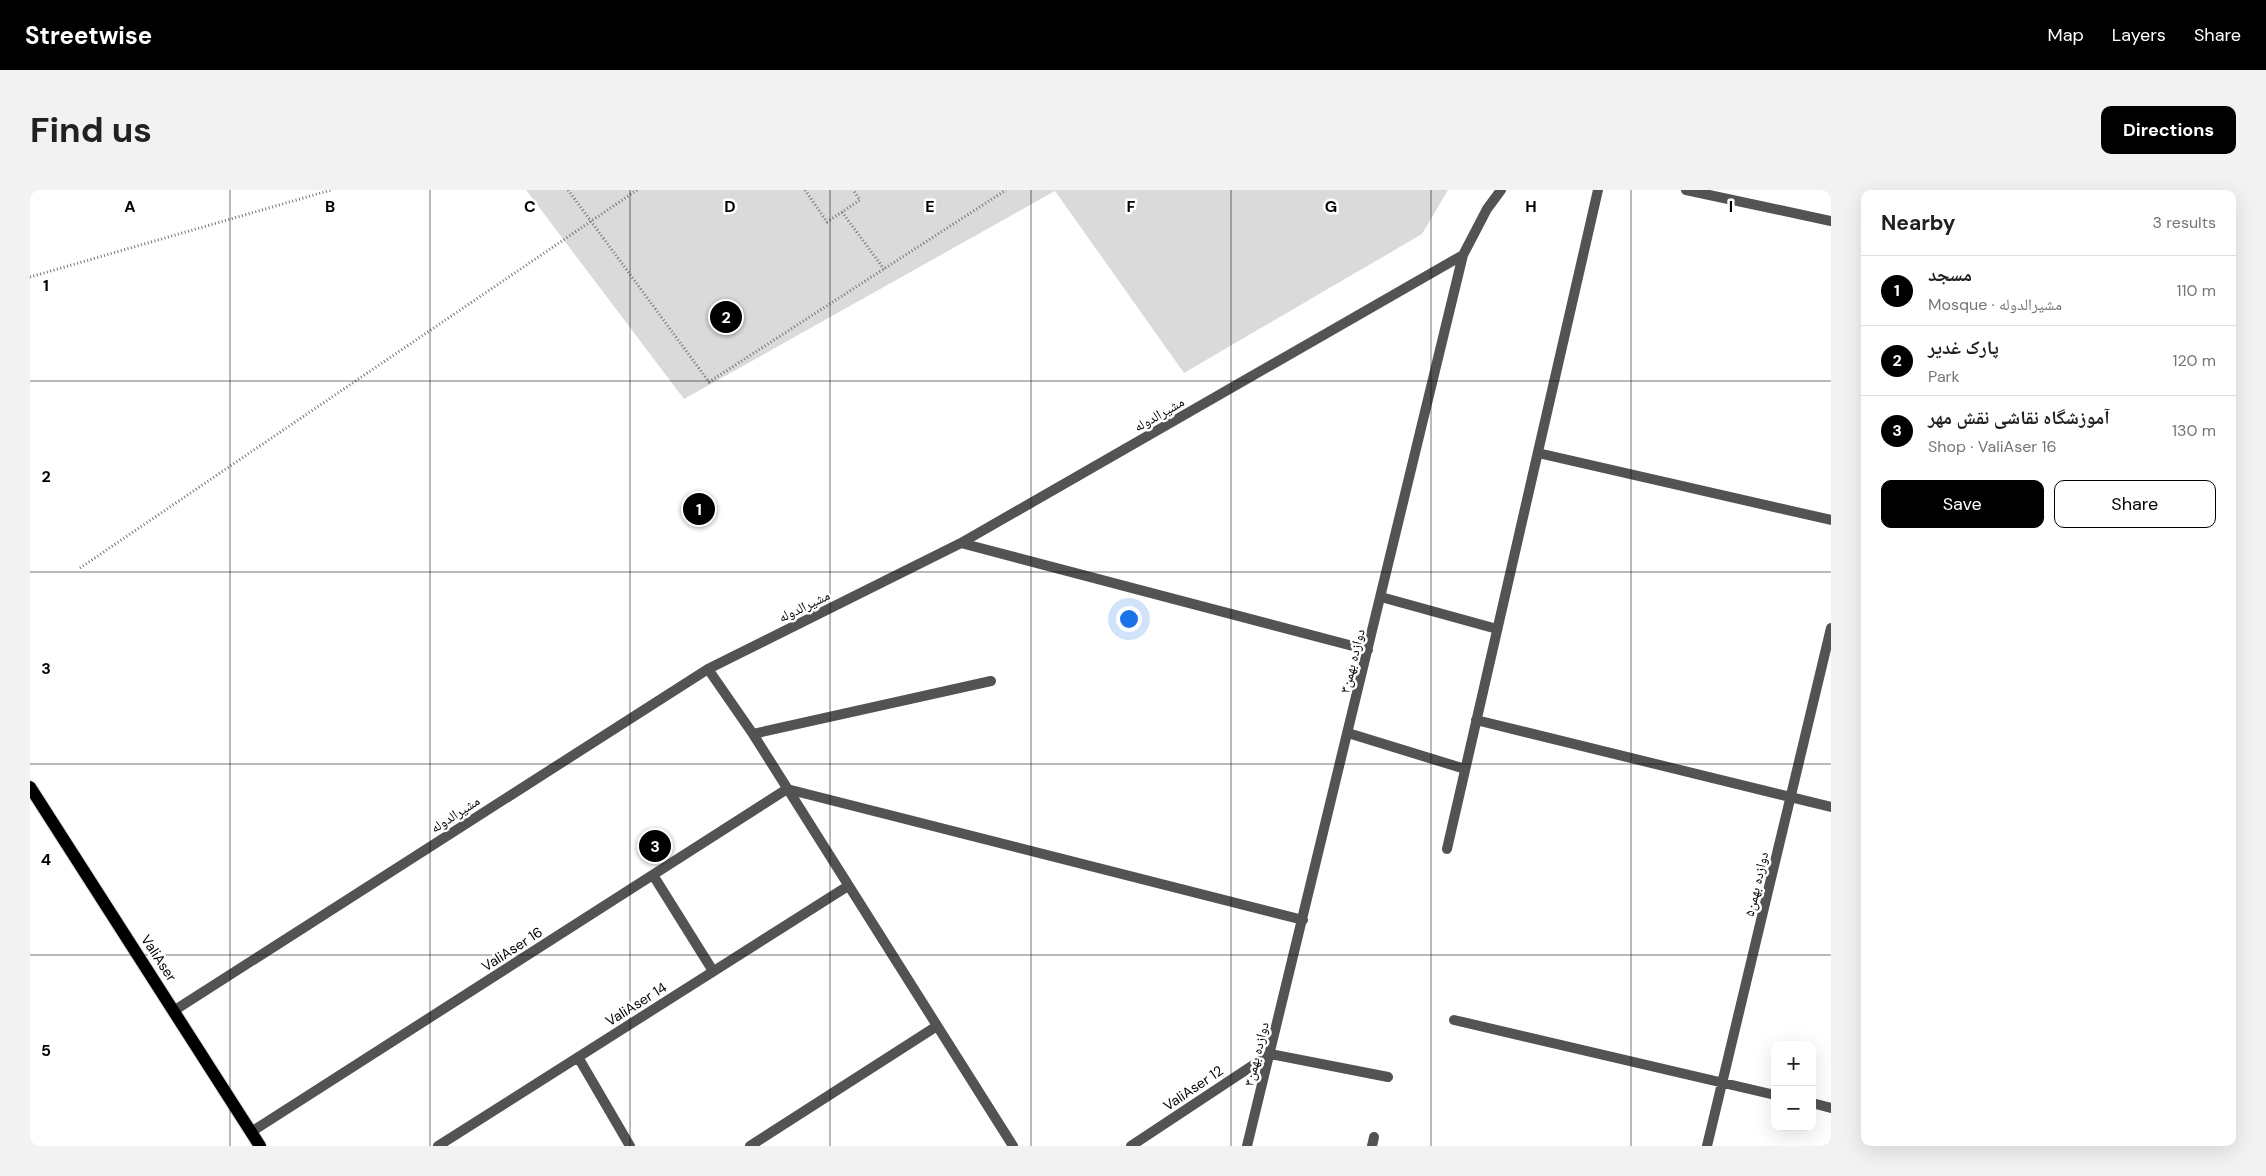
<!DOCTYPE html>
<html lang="en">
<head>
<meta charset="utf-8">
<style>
	:root { --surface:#fff; --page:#f2f2f2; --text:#202124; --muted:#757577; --line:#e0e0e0; --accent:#000 }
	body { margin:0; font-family:"DM Sans","Noto Naskh Arabic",sans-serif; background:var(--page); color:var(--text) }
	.controls { position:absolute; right:15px; bottom:15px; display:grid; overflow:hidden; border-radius:10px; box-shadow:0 5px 20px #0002 }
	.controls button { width:45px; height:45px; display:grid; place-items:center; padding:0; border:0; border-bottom:1px solid var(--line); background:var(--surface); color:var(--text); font:25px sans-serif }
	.you { position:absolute; left:1098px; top:428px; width:18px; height:18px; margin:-12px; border:4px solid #fff; border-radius:50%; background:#1a73e8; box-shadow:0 0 0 8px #1a73e833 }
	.badge { display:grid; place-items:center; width:32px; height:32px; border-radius:50%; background:var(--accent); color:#fff; font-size:16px; font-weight:700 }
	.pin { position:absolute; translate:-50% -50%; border:2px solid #fff; box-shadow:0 1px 5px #0006 }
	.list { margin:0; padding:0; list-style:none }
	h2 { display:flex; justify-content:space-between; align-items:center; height:65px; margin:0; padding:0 20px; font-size:21px }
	h2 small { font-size:16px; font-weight:400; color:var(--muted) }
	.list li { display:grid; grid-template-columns:32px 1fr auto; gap:15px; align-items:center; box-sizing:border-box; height:70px; padding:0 20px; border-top:1px solid var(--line) }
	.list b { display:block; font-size:19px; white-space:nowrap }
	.list p { margin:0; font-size:16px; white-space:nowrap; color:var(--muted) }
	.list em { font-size:16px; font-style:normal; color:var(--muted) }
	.actions { display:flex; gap:10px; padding:15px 20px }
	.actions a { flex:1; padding:11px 0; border:1px solid var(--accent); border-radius:10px; text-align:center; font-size:18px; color:var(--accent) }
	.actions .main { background:var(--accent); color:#fff }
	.map { position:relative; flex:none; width:1801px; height:956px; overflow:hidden; border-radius:10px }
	header { display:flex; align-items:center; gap:30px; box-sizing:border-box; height:70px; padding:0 25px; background:var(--accent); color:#fff }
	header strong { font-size:24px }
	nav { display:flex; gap:28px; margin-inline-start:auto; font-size:18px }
	.intro { display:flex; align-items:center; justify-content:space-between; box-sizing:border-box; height:120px; padding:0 30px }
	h1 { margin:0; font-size:35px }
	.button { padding:12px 22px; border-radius:10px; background:var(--accent); color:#fff; font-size:18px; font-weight:700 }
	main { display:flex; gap:30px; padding:0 30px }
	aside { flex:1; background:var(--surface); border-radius:10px; box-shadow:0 5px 20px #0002 }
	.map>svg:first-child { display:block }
	.green { fill:#dadada }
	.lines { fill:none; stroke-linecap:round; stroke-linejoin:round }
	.primary-casing { stroke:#dbdbdb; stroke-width:14 }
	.path { stroke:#757575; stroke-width:3; stroke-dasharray:1 2.5; stroke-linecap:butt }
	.minor { stroke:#535353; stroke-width:10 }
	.primary { stroke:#000; stroke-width:12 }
	.grid { fill:none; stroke:#000; stroke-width:1; stroke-opacity:0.55 }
	.labels { text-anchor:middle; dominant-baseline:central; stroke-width:5; stroke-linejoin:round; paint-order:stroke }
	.street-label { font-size:14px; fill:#000; stroke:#fff }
	.grid-label { font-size:16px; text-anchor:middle; font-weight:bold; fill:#000; stroke:#fff; stroke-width:5; stroke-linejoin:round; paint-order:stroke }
</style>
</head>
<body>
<header>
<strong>Streetwise</strong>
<nav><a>Map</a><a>Layers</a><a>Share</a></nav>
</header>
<div class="intro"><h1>Find us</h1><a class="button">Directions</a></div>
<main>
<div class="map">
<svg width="1801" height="956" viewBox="0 0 1801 956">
	<rect width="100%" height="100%" fill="#fff"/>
	<!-- green -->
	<path class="green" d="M496 0H1418L1392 44 1154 183 1025 1 654 209Z"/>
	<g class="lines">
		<defs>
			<path id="primary" d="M0 597 230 956"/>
		</defs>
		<!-- primary casing -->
		<use href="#primary" class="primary-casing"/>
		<!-- path -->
		<path class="path" d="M538 0 679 192 976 0
			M775 0 797 32 830 10 823 0
			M812 22 854 79
			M0 87 301 0
			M50 378 607 0"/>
		<!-- minor -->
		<path class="minor" d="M1656 0 1801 31
			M1508 263 1801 330
			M931 353 1338 460
			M1351 407 1467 439
			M678 479 723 544 983 956
			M1446 530 1801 617
			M1318 543 1435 579
			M723 544 961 491
			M1417 659 1568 0
			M623 685 683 781
			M145 820 678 479 931 353 1433 65
			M1424 830 1745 905
			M548 867 600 956
			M1782 913 1801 918
			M221 942 757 599 1273 730
			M408 956 818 696
			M720 956 907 836
			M1101 956 1240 864 1358 887
			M1217 956 1433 65 1457 19 1471 0
			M1342 956 1344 947
			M1677 956 1801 438"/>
		<!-- primary -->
		<use href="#primary" class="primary"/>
	</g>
	<!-- grid -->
	<path class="grid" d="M200 0V956M400 0V956M600 0V956M800 0V956M1001 0V956M1201 0V956M1401 0V956M1601 0V956M0 191H1801M0 382H1801M0 574H1801M0 765H1801"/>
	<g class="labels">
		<!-- street labels -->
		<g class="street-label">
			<text transform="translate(1129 224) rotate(-30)">مشیرالدوله</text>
			<text transform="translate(774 416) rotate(-26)">مشیرالدوله</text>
			<text transform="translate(1322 471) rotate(-76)">دوازده بهمن۳</text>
			<text transform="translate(425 624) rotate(-33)">مشیرالدوله</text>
			<text transform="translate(1726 694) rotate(-77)">دوازده بهمن۵</text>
			<text transform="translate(482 759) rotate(-33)">ValiAser 16</text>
			<text transform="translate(129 768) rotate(57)">ValiAser</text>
			<text transform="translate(606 814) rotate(-32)">ValiAser 14</text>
			<text transform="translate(1226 864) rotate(-76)">دوازده بهمن۳</text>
			<text transform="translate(1163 898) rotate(-34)">ValiAser 12</text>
		</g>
	</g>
	<g class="grid-label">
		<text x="100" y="22">A</text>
		<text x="300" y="22">B</text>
		<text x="500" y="22">C</text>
		<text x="700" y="22">D</text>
		<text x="900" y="22">E</text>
		<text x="1101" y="22">F</text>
		<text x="1301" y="22">G</text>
		<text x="1501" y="22">H</text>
		<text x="1701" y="22">I</text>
		<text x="16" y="101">1</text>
		<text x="16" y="292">2</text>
		<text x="16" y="484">3</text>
		<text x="16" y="675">4</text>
		<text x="16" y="866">5</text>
	</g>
</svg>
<div class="controls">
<button>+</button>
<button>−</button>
</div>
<div class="you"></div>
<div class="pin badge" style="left:669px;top:319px">1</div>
<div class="pin badge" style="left:696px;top:127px">2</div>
<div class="pin badge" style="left:625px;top:656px">3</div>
</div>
<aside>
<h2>Nearby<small>3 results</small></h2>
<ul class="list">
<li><span class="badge">1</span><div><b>مسجد</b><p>Mosque · مشیرالدوله</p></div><em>110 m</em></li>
<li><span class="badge">2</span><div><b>پارک غدیر</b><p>Park</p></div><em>120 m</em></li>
<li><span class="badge">3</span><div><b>آموزشگاه نقاشی نقش مهر</b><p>Shop · ValiAser 16</p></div><em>130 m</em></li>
</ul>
<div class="actions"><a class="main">Save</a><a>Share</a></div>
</aside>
</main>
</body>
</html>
